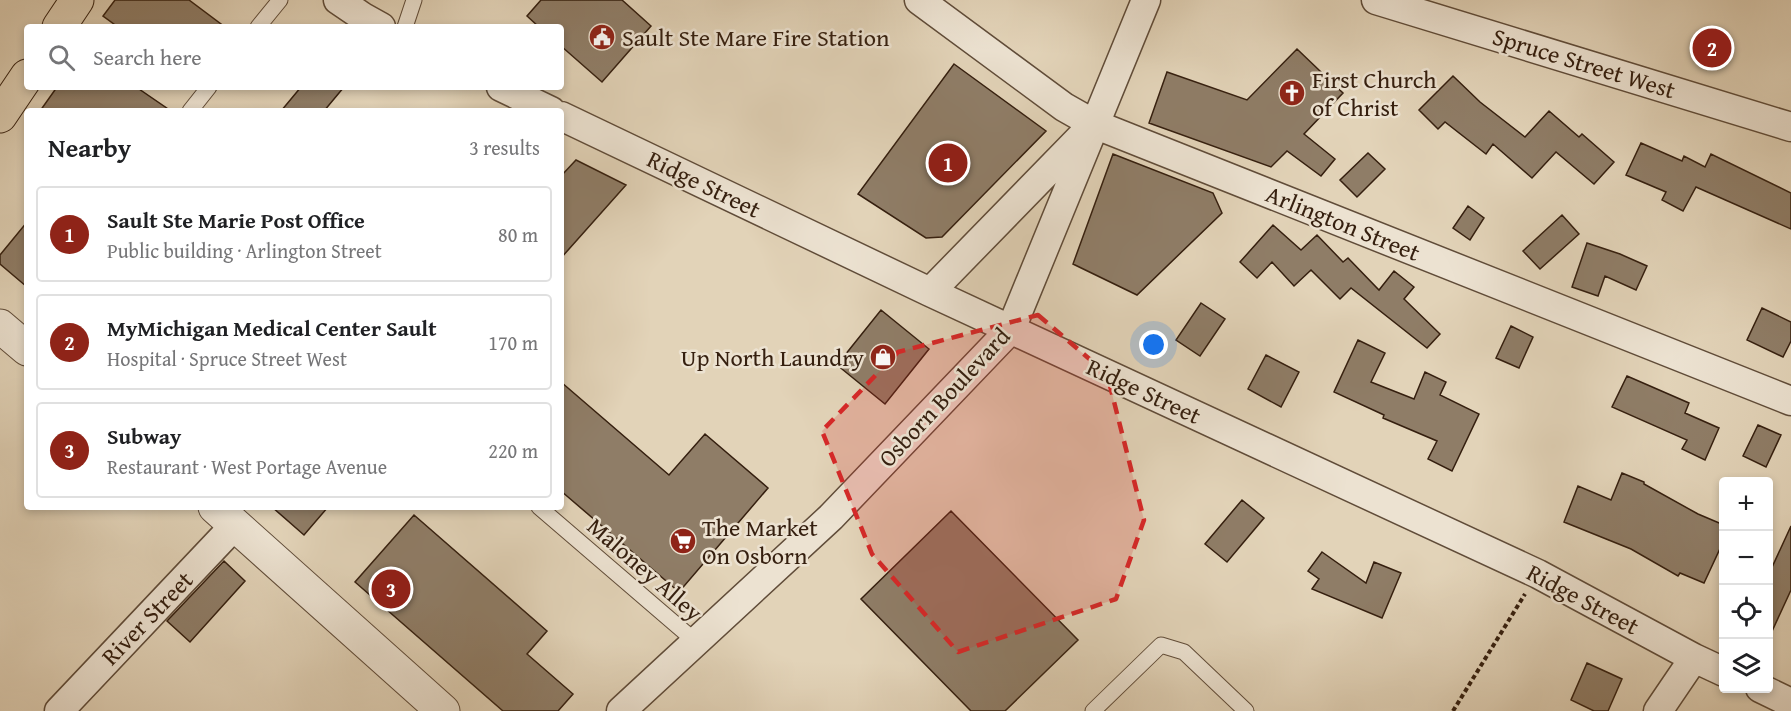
<!DOCTYPE html>
<html lang="en">
<head>
<meta charset="utf-8">
<style>
	:root { --surface:#fff; --page:#f2f2f2; --text:#202124; --muted:#757577; --line:#e0e0e0; --accent:#8f2418 }
	body { margin:0; font-family:"Gentium Book Plus",serif; background:var(--page); color:var(--text) }
	.controls { position:absolute; right:18px; bottom:18px; display:grid; overflow:hidden; border-radius:6px; box-shadow:0 3px 9px #0003 }
	.controls button { width:54px; height:54px; display:grid; place-items:center; padding:0; border:0; border-bottom:2px solid var(--line); background:var(--surface); color:var(--text); font:30px sans-serif }
	.you { position:absolute; left:1154px; top:345px; width:21px; height:21px; margin:-15px; border:4px solid #fff; border-radius:50%; background:#1a73e8; box-shadow:0 0 0 9px #1a73e833 }
	.badge { display:grid; place-items:center; width:39px; height:39px; border-radius:50%; background:var(--accent); color:#fff; font-size:20px; font-weight:700 }
	.pin { position:absolute; translate:-50% -50%; border:3px solid #fff; box-shadow:0 2px 6px #0006 }
	.list { margin:0; padding:0; list-style:none }
	h2 { display:flex; justify-content:space-between; align-items:center; height:78px; margin:0; padding:0 24px; font-size:26px }
	h2 small { font-size:20px; font-weight:400; color:var(--muted) }
	.list li { display:grid; grid-template-columns:39px 1fr auto; gap:18px; align-items:center; box-sizing:border-box; height:96px; margin:0 12px 12px; padding:0 12px; border:2px solid var(--line); border-radius:6px }
	.list b { display:block; font-size:22px; white-space:nowrap }
	.list p { margin:0; font-size:20px; white-space:nowrap; color:var(--muted) }
	.list em { font-size:20px; font-style:normal; color:var(--muted) }
	.icon { flex:none; width:33px; height:33px; fill:none; stroke:currentColor; stroke-width:2; stroke-linecap:round; stroke-linejoin:round }
	.map { position:relative; flex:none; width:1791px; height:711px; overflow:hidden }
	.search { position:absolute; background:var(--surface); box-shadow:0 3px 9px #0003; left:24px; top:24px; width:540px; height:66px; display:flex; align-items:center; gap:15px; box-sizing:border-box; padding:0 21px; border-radius:6px; color:var(--muted); font-size:22px }
	.panel { position:absolute; background:var(--surface); box-shadow:0 3px 9px #0003; left:24px; top:108px; width:540px; height:402px; border-radius:6px }
	.map>svg:first-child { display:block }
	.building { fill:#8f7d67; stroke:#351f0f; stroke-width:1.5 }
	.lines { fill:none; stroke-linecap:round; stroke-linejoin:round }
	.service-casing { stroke:#604c39; stroke-width:17 }
	.minor-casing { stroke:#604c39; stroke-width:31 }
	.tertiary-casing { stroke:#604c39; stroke-width:35 }
	.primary-casing { stroke:#351f0f; stroke-width:35 }
	.path { stroke:#351f0f; stroke-width:4; stroke-dasharray:4.5 3; stroke-linecap:butt }
	.service { stroke:#ece2d1; stroke-width:15 }
	.minor { stroke:#ece2d1; stroke-width:28 }
	.tertiary { stroke:#ece2d1; stroke-width:33 }
	.primary { stroke:#e2d3b8; stroke-width:33 }
	.marked { fill:#d62828; fill-opacity:0.2; stroke:#d62828; stroke-width:4.5; stroke-dasharray:12 8; stroke-linejoin:round }
	.labels { text-anchor:middle; dominant-baseline:central; stroke-width:5; stroke-linejoin:round; paint-order:stroke }
	.poi-label { font-size:24px; fill:#351f0f; stroke:#ece2d1; text-anchor:start }
	.street-label { font-size:24px; fill:#351f0f; stroke:#ece2d1 }
</style>
</head>
<body>
<div class="map">
<svg width="1791" height="711" viewBox="0 0 1791 711">
	<rect width="100%" height="100%" fill="#e2d3b8"/>
	<filter id="stains"><feTurbulence type="fractalNoise" baseFrequency=".00333" numOctaves="4"/><feColorMatrix values="0 0 0 0 .2 0 0 0 0 .09 0 0 0 0 .02 0 0 0 .5 -.17"/></filter>
	<radialGradient id="worn" r=".72"><stop offset=".6" stop-color="#630" stop-opacity="0"/><stop offset="1" stop-color="#630" stop-opacity=".3"/></radialGradient>
	<!-- building -->
	<path class="building" d="M115 0H189L225 27H118L103 16Z
		M541 0H622L651 26 602 82 561 46V27H539L527 16Z
		M1297 49 1343 93 1304 134 1335 159 1321 176 1287 151 1271 167 1149 123 1167 72 1247 100Z
		M954 64 1046 131 942 237 926 238 858 194Z
		M1453 76 1480 102 1525 137 1549 111 1579 137 1582 134 1614 162 1594 184 1556 152 1532 178 1493 144 1486 154 1445 122 1438 129 1419 110Z
		M57 87H136L171 111H40Z
		M301 87H344L324 111H281Z
		M1641 143 1682 161 1684 156 1705 167 1711 154 1791 193V229L1696 187 1683 211 1662 200 1666 192 1626 175Z
		M1368 153 1385 169 1357 197 1340 180Z
		M1113 154 1213 193 1222 213 1137 295 1073 264Z
		M576 160 626 185 561 258V176Z
		M1468 206 1484 218 1470 240 1453 228Z
		M1562 215 1579 234 1540 269 1523 251Z
		M27 222V287L0 264V255Z
		M1273 225 1301 250 1317 235 1343 262 1348 258 1379 290 1394 271 1414 287 1404 299 1440 334 1427 348 1351 288 1340 299 1311 270 1294 286 1272 262 1257 278 1240 262Z
		M1587 243 1620 254 1647 266 1636 290 1605 276 1598 296 1572 287Z
		M1201 303 1225 319 1200 356 1176 340Z
		M1762 308 1791 322V341L1783 357 1747 340Z
		M881 310 929 349 885 404 837 365Z
		M1511 326 1533 337 1519 368 1496 358Z
		M1358 340 1385 353 1371 382 1414 399 1425 372 1446 382 1440 395 1479 414 1452 471 1428 459 1437 441 1383 418 1384 415 1334 392Z
		M1266 355 1299 372 1281 407 1248 389Z
		M1627 376 1689 403 1685 413 1719 428 1705 460 1682 449 1687 440 1612 407Z
		M561 382 669 475 705 434 768 488 679 592 561 491Z
		M1758 425 1781 435 1766 467 1743 456Z
		M1622 473 1644 482V484L1698 514 1724 525V540L1704 583 1680 573 1678 576 1631 549 1564 522 1578 486 1611 500Z
		M1242 500 1264 518 1227 562 1205 544Z
		M272 507H328L304 535Z
		M951 511 1078 640 1005 711H971L861 599Z
		M414 515 547 631 527 654 573 694 558 711H503L355 582Z
		M1791 526V590L1768 640V576Z
		M1322 552 1366 583 1374 562 1401 573 1382 618 1312 589 1319 579 1308 571Z
		M224 561 245 581 190 642 167 621Z
		M1587 663 1622 679 1608 711H1594L1571 700Z"/>
	<g class="lines">
		<defs>
			<path id="service" d="M258 27 280 0
				M405 27 414 0
				M190 111 209 87
				M539 507 695 641
				M1093 711 1161 645 1184 652 1246 711"/>
			<path id="minor" d="M338 0 363 17 381 27
				M919 0 1064 107 1094 124 1791 401
				M1376 0 1791 127
				M501 87 551 111
				M561 116 930 292 1538 574 1694 658 1724 672
				M930 292 1084 134
				M1760 688 1791 703
				M59 711 236 524
				M621 711 831 517 1011 329 1146 0
				M1658 711 1694 658"/>
			<path id="tertiary" d="M0 326 27 349
				M215 507 443 711"/>
			<path id="primary" d="M59 27 77 0
				M0 116 27 76"/>
		</defs>
		<!-- service casing -->
		<use href="#service" class="service-casing"/>
		<!-- minor casing -->
		<use href="#minor" class="minor-casing"/>
		<!-- tertiary casing -->
		<use href="#tertiary" class="tertiary-casing"/>
		<!-- primary casing -->
		<use href="#primary" class="primary-casing"/>
		<!-- path -->
		<path class="path" d="M1453 711 1525 594"/>
		<!-- service -->
		<use href="#service" class="service"/>
		<!-- minor -->
		<use href="#minor" class="minor"/>
		<!-- tertiary -->
		<use href="#tertiary" class="tertiary"/>
		<!-- primary -->
		<use href="#primary" class="primary"/>
	</g>
	<!-- marked area -->
	<path class="marked" d="M1038 315 1107 374 1144 520 1116 599 958 652 872 554 822 431 898 352Z"/>
	<!-- icons -->
	<defs>
		<symbol id="civic-disc" viewBox="-11 -11 22 22"><circle r="9.5" fill="#8f2418" stroke="#ece2d1"/><path d="M-.6-6.5H3V-4.5H.6V-3L4-1V1h2V6H-6V1h2V-1L-.6-3ZM-1.2 2.5V6h2.4V2.5Z" fill="#fff"/></symbol>
		<symbol id="church-disc" viewBox="-11 -11 22 22"><circle r="9.5" fill="#8f2418" stroke="#ece2d1"/><path d="M-1.2-6h2.4v3.5h3.3v2.4h-3.3V6h-2.4V-.1h-3.3v-2.4h3.3Z" fill="#fff"/></symbol>
		<symbol id="shop-disc" viewBox="-11 -11 22 22"><circle r="9.5" fill="#8f2418" stroke="#ece2d1"/><path d="M-5-2.5h2.3a2.7 3.5 0 0 1 5.4 0H5L5.5 6h-11ZM-1.5-2.5h3a1.5 2.3 0 0 0-3 0Z" fill="#fff"/></symbol>
		<symbol id="supermarket-disc" viewBox="-11 -11 22 22"><circle r="9.5" fill="#8f2418" stroke="#ece2d1"/><path d="M-6-5.5h2.5l.6 2H6L4.5 2H-2.5L-4.4-4H-6ZM-1.5 3.2a1.3 1.3 0 1 0 .1 0ZM3 3.2a1.3 1.3 0 1 0 .1 0Z" fill="#fff"/></symbol>
	</defs>
	<g fill-rule="evenodd">
		<use href="#civic-disc" x="587" y="22" width="30" height="30"/>
		<use href="#church-disc" x="1277" y="78" width="30" height="30"/>
		<use href="#shop-disc" x="868" y="342" width="30" height="30"/>
		<use href="#supermarket-disc" x="668" y="526" width="30" height="30"/>
	</g>
	<g class="labels">
		<!-- poi labels -->
		<g class="poi-label">
			<text x="622" y="37">Sault Ste Mare Fire Station</text>
			<text x="1312" y="79">First Church<tspan x="1312" dy="28">of Christ</tspan></text>
			<text x="864" y="357" text-anchor="end">Up North Laundry</text>
			<text x="702" y="527">The Market<tspan x="702" dy="28">On Osborn</tspan></text>
		</g>
		<!-- street labels -->
		<g class="street-label">
			<text transform="translate(1584 63) rotate(17)">Spruce Street West</text>
			<text transform="translate(704 184) rotate(26)">Ridge Street</text>
			<text transform="translate(1343 223) rotate(22)">Arlington Street</text>
			<text transform="translate(1144 391) rotate(25)">Ridge Street</text>
			<text transform="translate(944 397) rotate(-47)">Osborn Boulevard</text>
			<text transform="translate(645 569) rotate(41)">Maloney Alley</text>
			<text transform="translate(1583 599) rotate(28)">Ridge Street</text>
			<text transform="translate(147 618) rotate(-46)">River Street</text>
		</g>
	</g>
	<rect width="100%" height="100%" filter="url(#stains)"/>
	<rect width="100%" height="100%" fill="url(#worn)"/>
</svg>
<div class="controls">
<button>+</button>
<button>−</button>
<button><svg class="icon" aria-label="locate" viewBox="0 0 24 24"><circle cx="12" cy="12" r="6"/><path d="M12 2v4M12 18v4M2 12h4M18 12h4"/></svg></button>
<button><svg class="icon" aria-label="layers" viewBox="0 0 24 24"><path d="M12 4l9 5-9 5-9-5zM3 14l9 5 9-5"/></svg></button>
</div>
<div class="you"></div>
<div class="pin badge" style="left:948px;top:163px">1</div>
<div class="pin badge" style="left:1712px;top:48px">2</div>
<div class="pin badge" style="left:391px;top:589px">3</div>
<div class="search"><svg class="icon" aria-label="search" viewBox="0 0 24 24"><circle cx="10" cy="10" r="6"/><path d="M15 15l6 6"/></svg>Search here</div>
<section class="panel">
<h2>Nearby<small>3 results</small></h2>
<ul class="list">
<li><span class="badge">1</span><div><b>Sault Ste Marie Post Office</b><p>Public building · Arlington Street</p></div><em>80 m</em></li>
<li><span class="badge">2</span><div><b>MyMichigan Medical Center Sault</b><p>Hospital · Spruce Street West</p></div><em>170 m</em></li>
<li><span class="badge">3</span><div><b>Subway</b><p>Restaurant · West Portage Avenue</p></div><em>220 m</em></li>
</ul>
</section>
</div>
</body>
</html>
